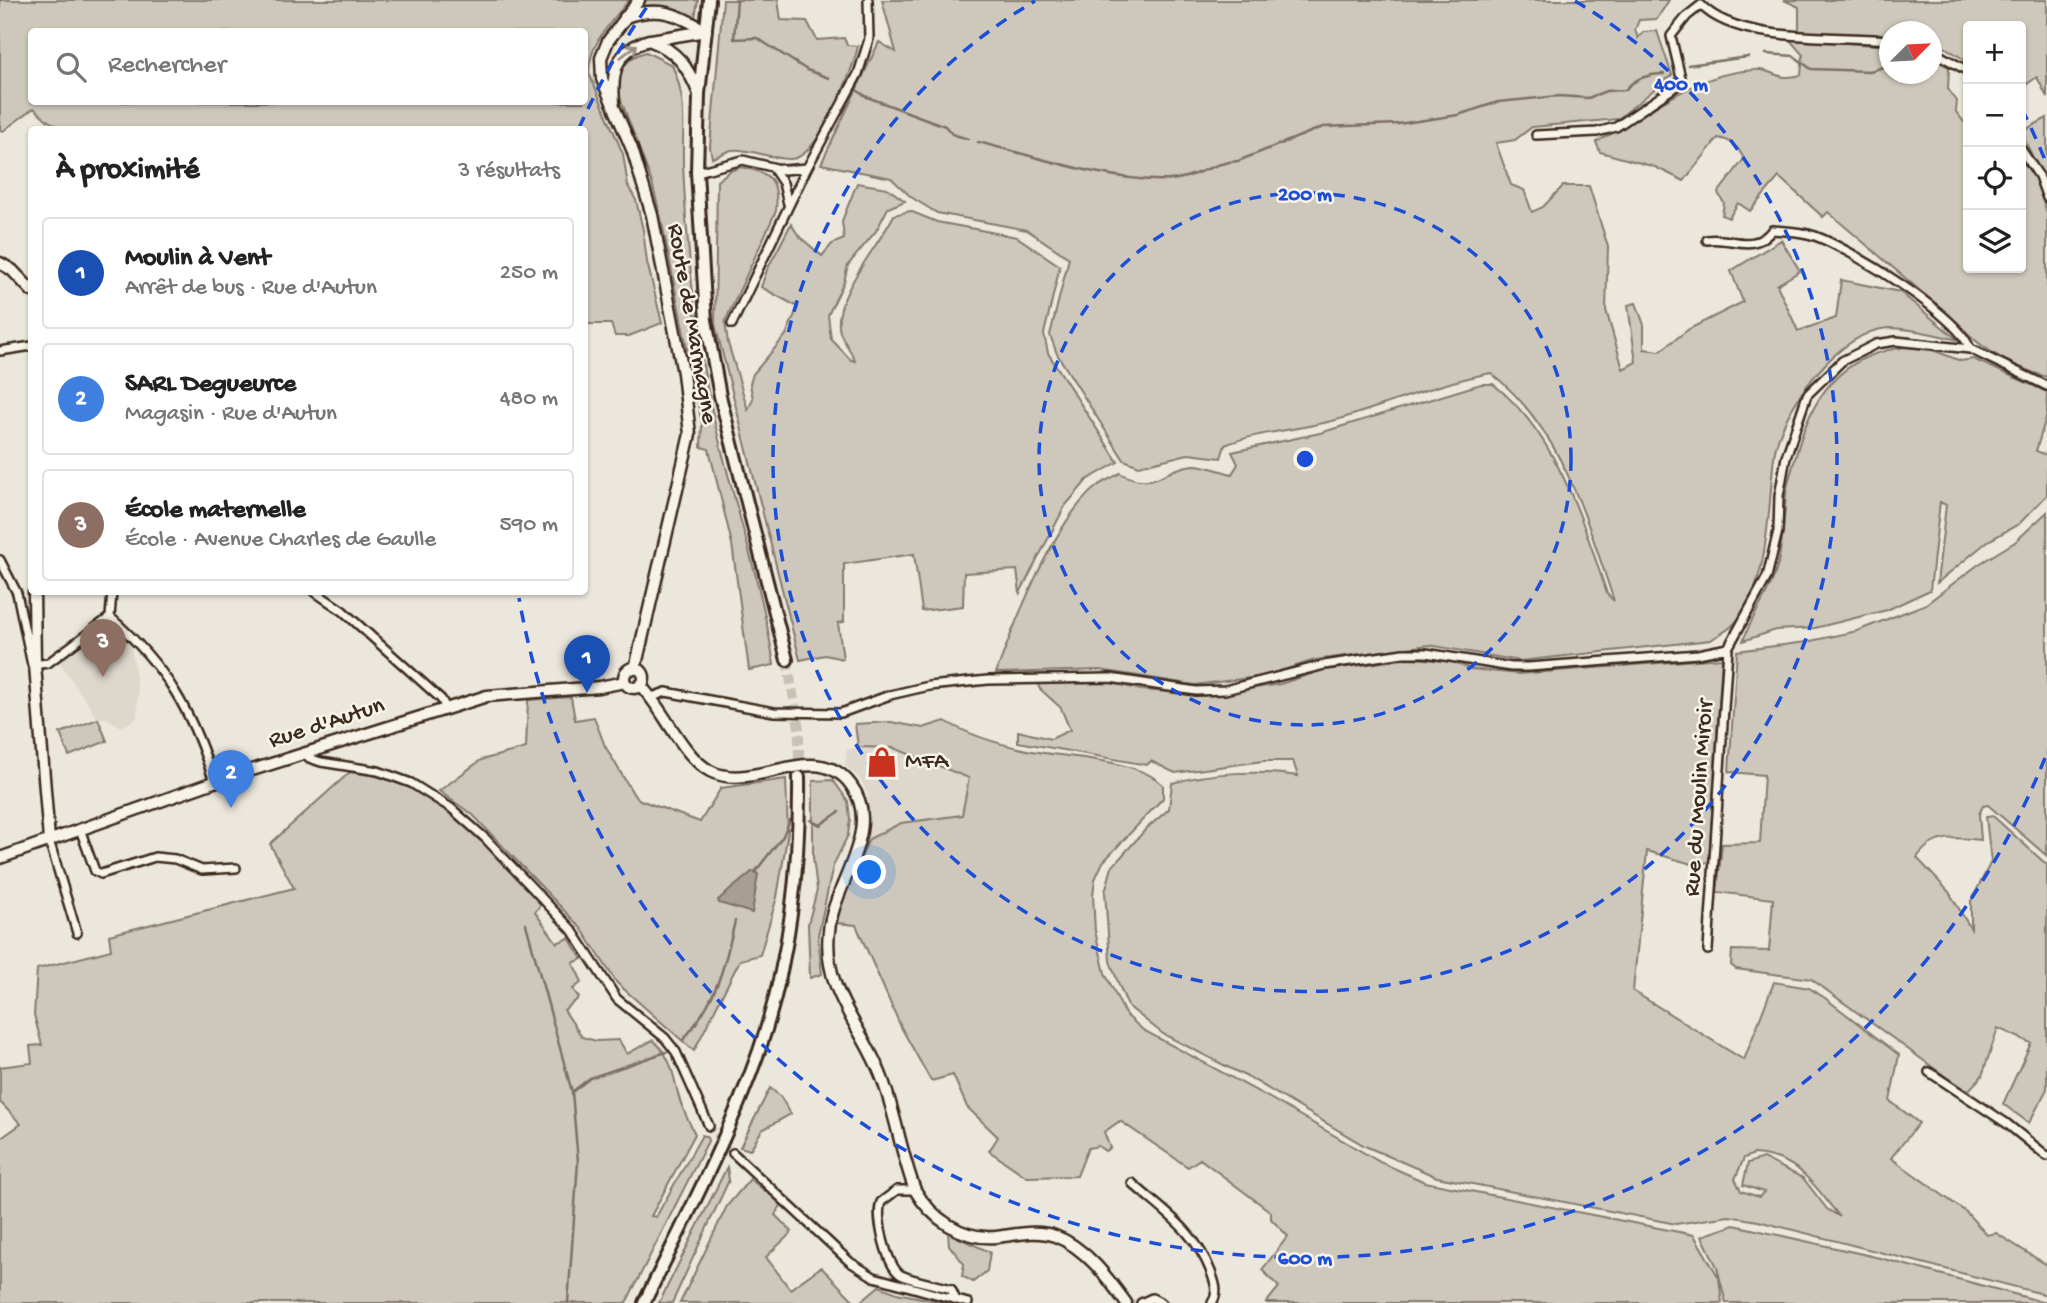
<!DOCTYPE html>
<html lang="fr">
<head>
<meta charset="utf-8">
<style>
	:root { --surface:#fff; --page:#f6f6f6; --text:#222; --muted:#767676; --line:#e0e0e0; --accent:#c8321e }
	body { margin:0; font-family:"Gochi Hand",sans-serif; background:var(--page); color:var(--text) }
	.controls { position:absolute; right:21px; top:21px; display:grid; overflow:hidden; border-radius:7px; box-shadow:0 2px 5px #0004 }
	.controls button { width:63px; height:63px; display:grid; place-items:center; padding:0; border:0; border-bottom:2px solid var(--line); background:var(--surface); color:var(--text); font:35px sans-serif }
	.compass { position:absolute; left:1879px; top:21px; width:63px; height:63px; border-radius:50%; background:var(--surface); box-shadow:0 2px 5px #0004; rotate:66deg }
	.you { position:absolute; left:870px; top:873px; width:24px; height:24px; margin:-18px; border:5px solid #fff; border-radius:50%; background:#1a73e8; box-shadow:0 0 0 10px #1a73e833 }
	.badge { display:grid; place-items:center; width:46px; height:46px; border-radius:50%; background:var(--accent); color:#fff; font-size:23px; font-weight:700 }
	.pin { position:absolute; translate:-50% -58px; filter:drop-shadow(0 2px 4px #0008) }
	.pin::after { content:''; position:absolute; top:37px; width:24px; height:21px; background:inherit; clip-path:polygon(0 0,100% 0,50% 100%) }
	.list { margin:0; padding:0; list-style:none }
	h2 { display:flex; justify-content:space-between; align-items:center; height:91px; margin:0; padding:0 28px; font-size:30px }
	h2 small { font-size:23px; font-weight:400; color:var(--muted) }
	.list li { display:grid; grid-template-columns:46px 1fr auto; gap:21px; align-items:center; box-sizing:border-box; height:112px; margin:0 14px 14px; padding:0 14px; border:2px solid var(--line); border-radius:7px }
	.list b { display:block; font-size:26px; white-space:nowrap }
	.list p { margin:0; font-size:23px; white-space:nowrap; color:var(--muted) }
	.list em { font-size:23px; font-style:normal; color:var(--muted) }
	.icon { flex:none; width:38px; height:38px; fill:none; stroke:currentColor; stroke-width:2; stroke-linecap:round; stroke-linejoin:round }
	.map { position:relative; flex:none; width:2047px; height:1303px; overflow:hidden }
	.search { position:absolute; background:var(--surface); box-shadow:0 2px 5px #0004; left:28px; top:28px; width:560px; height:77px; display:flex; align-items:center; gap:18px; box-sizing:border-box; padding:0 24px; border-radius:7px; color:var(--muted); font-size:26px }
	.panel { position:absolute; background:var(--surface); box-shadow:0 2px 5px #0004; left:28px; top:126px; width:560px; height:469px; border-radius:7px }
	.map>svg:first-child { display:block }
	.built { fill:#ddd7cc }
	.green { fill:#cec8bc; stroke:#84796d; stroke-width:2; fill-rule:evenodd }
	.water { fill:#a89f93; stroke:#7c7064; stroke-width:2 }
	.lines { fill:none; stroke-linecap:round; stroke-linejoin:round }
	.stream { stroke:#7c7064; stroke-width:2.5 }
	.street-tunnel { stroke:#c9c1b6; stroke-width:7; stroke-dasharray:7 3.5; stroke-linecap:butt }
	.primary-tunnel { stroke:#c9c1b6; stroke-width:10; stroke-dasharray:10 5; stroke-linecap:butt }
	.street-casing { stroke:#3b2a1e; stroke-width:12 }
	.secondary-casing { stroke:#3b2a1e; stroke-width:15 }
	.primary-casing { stroke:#3b2a1e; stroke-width:16 }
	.street { stroke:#f7f3e8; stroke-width:7 }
	.secondary { stroke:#f7f3e8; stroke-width:10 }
	.primary { stroke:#f7f3e8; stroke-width:10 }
	.oneway { stroke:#998e83 }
	.ring { fill:none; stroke:#1d4ed8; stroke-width:3.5; stroke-dasharray:12 9 }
	.labels { text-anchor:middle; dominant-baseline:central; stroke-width:5; stroke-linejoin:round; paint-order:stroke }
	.street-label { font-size:24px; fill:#3b2a1e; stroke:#f7f3e8 }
	.poi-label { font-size:24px; fill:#3b2a1e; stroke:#f7f3e8; text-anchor:start }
	.centre { fill:#1d4ed8; stroke:#f7f3e8; stroke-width:3.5 }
	.ring-label { font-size:21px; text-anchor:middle; font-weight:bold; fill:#1d4ed8; stroke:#f7f3e8; stroke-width:5; stroke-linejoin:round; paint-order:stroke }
</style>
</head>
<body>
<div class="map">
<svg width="2047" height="1303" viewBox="0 0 2047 1303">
	<rect width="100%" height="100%" fill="#ece7dc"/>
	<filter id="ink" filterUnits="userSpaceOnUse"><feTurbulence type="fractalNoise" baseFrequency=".0143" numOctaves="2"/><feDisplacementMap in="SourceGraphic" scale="14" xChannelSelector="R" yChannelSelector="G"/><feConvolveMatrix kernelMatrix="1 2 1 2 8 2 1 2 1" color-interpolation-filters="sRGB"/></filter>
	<g filter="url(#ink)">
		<!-- built -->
		<path class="built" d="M95 635 131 643 138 692 137 718 122 727 105 718 98 719 59 661Z
			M866 745 894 748 969 778 962 815 901 823 869 839 868 795 861 780 845 765 847 750Z"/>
		<!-- green -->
		<path class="green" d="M0 0H629C611 23 589 43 589 73L623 154 628 186 636 200 643 230 647 262 662 323 629 336H615L611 324H585L584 130H64L47 120 34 108 3 131 0 130ZM32 32H584V102H32Z
			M645 0H698L695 18C675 8 662 3 640 7Z
			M723 0H778L781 20 807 21 817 40 844 38 847 45 858 46C853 71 819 158 791 159 774 160 746 147 732 150 726 151 719 156 712 158L710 147Z
			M882 0H1669L1657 19 1639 20 1635 30 1638 38 1643 32 1657 31 1672 75 1618 119 1532 127 1515 140 1496 143 1511 185 1524 190 1532 212 1543 207 1563 186H1589L1608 247 1606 310 1623 369 1636 362 1628 305 1636 303 1644 325V349L1660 351 1689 329 1743 302 1731 271 1781 240 1800 271 1777 285 1798 331 1836 318 1841 280 1900 292 1958 340C1937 335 1911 328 1889 328 1839 330 1780 410 1774 457 1768 505 1770 588 1733 625 1727 631 1718 635 1711 640L1520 661 1429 645 1315 660 1264 676 1195 685 1100 670 996 673C1015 622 1054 521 1096 487 1103 482 1112 478 1120 473 1156 493 1166 466 1194 465 1205 465 1220 471 1232 474L1238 464 1232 452 1320 433 1481 384H1493C1556 433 1583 521 1607 594L1614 601C1586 518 1562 429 1491 373 1437 383 1388 405 1336 420 1299 430 1260 431 1225 445L1221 458 1188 454 1139 466 1124 460 1057 354 1050 335 1069 258 1027 230 937 213 911 197 891 178 821 164 879 42 896 52Z
			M1784 0H2047V97L2037 77 2027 84 2021 74V26H1968V62L1946 48 1932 44V32H1890L1889 37C1859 32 1829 38 1799 31V7Z
			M1789 39 1889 46 1890 74H1932V58L1949 67 1948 89 1957 101 1956 112 1968 127V268H2021V159L2023 160 2036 180 2047 213V377C2014 367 1981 350 1959 324L1828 212 1823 217 1779 177 1750 211 1738 203 1729 218 1722 215 1724 203 1718 193 1744 159C1738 147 1732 140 1718 138L1684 181 1655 167 1600 152 1596 142C1648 116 1692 73 1754 70 1773 68 1774 82 1801 75L1803 55Z
			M646 52 672 65C688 101 682 126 683 164 686 231 692 299 703 365 720 467 759 563 774 665L749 670 732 544 709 449 701 447 702 424 661 218 652 183 618 92C617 72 626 57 646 52Z
			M2047 118V188L2021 132Z
			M741 167C771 173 779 179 776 211L725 322 728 343 748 410 753 399 750 384 753 374 786 335 798 307 761 287 767 270 791 224 799 236 822 256 832 244 844 239 842 221 857 183 887 188 905 201 888 208 876 231 848 265 844 282 828 315 831 339 851 360 855 361C851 350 843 341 840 332 830 299 881 243 894 215L910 211 937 222 1017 237 1060 266 1044 334 1048 353 1118 462 1087 480 1065 506 1020 593 1017 570 964 573 963 606 922 611 914 554 844 564V622L838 623 843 659 825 655 800 660 715 324 717 181 730 171Z
			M1906 347 1930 349 1961 361 1973 359 2047 392V414L2036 451 2047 455V495L2019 524 1988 541 1937 583 1946 505 1940 502 1930 590 1887 610 1815 628 1776 630 1743 641C1752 614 1772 591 1778 563 1783 540 1784 518 1786 495 1787 483 1792 470 1795 459 1810 398 1840 354 1906 347Z
			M2047 512V856L1988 805 1983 806 1979 814 1981 840C1957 837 1932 834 1917 858L1949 892 1971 929V901L1991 862 1986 817 1993 816 2047 865V1089L2029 1123 2003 1104 2031 1043 1998 1028 1982 1076 1967 1092 1811 979 1736 969 1731 965 1732 950 1769 951 1773 899 1717 892 1722 844 1760 843 1764 775 1729 772 1737 651 1806 642 1857 631 1926 604 1979 564 2015 542Z
			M1410 658 1453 661 1470 669 1519 674 1722 658 1709 862 1695 865 1647 851 1633 991 1744 1060 1774 982 1809 988 1825 998 1899 1055 1890 1101 1919 1123 1891 1158 1966 1212 1987 1235 1996 1233 2047 1265V1295L1758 1221 1729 1216 1676 1224 1437 1177 1365 1146 1255 1081 1163 1034 1128 1006 1121 990 1110 961 1105 892 1112 867 1146 829 1169 809 1172 783C1211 772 1260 770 1298 776L1293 761H1263L1175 773 1151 761 1147 765 1018 742V731L1051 739 1070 730 1061 708 1039 688 1038 683H1113L1141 690 1212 695 1280 684 1321 671ZM1754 1154C1800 1157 1814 1186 1840 1217L1827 1209 1803 1178 1763 1158 1748 1163 1743 1185 1764 1192 1759 1197 1741 1191 1735 1179 1744 1158Z
			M571 697 575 720 594 717 605 746 634 795 640 800 700 822 721 788 786 779 788 832 777 897 760 955 740 960 694 1051 617 983 581 928 473 815 439 791 481 760 526 748 528 700Z
			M98 719 107 741 69 756 60 733Z
			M945 721C971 736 998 744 1027 750 1064 758 1137 758 1163 785V798L1103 862 1095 879 1093 895 1095 931 1105 973 1125 1014 1143 1030 1268 1097 1380 1162 1425 1182 1694 1235 1719 1278 1722 1303H1266L1279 1287 1262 1270 1288 1236 1271 1219V1212L1200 1159 1188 1167 1120 1121 1104 1132 1110 1148 1105 1151 1098 1146 1088 1148 1077 1176 1027 1177 989 1151 998 1137 967 1107 953 1075 931 1081 901 1027 856 925 837 923 840 905 869 839 901 823 962 815 969 778 894 748 858 747 855 724 891 722 923 728Z
			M350 772C369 775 390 777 408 786 457 808 503 866 542 903L535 912 557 943 569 938 582 959 573 963 582 982 573 989 579 998 564 1010 582 1037 596 1041 619 1040 627 1054 653 1040C674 1059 673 1079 681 1104 685 1114 690 1124 695 1134L651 1216 656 1217 702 1135 707 1137 708 1141 626 1303H0V1139L21 1124 0 1102V1067L32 1063 30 1046 42 1045 34 1015 37 969 111 950 109 935 294 888 270 844Z
			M833 780 848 801 850 819 848 835 833 866 818 935 822 974 810 978 808 924 817 890 813 857V781Z
			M770 1088 780 1096 791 1114 762 1130 750 1150 740 1147Z
			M727 1167 729 1180 672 1303H659Z
			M750 1179 782 1204 775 1215 792 1232 766 1257 790 1289 821 1267 856 1303H680L727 1206Z
			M1734 1225 1880 1258 2047 1303H1726L1717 1267 1702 1236Z
			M948 1233 990 1252 987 1271 973 1282 962 1276 964 1264 949 1245Z
			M879 1286 897 1293 946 1303H859Z"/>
		<!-- water -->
		<path class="water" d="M753 871 758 874 752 913 719 903 718 900Z"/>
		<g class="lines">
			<!-- stream -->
			<path class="stream" d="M737 0 734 39 757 38 807 70 829 78
				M1766 54 1794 56 1811 69 1870 71 1890 65
				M1688 65 1748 57
				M855 89 867 97 945 126 952 134 968 139
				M978 142C1034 156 1113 183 1170 180 1194 179 1213 162 1238 161L1323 127 1398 124 1458 115 1498 102 1559 96 1588 98 1606 91 1625 90C1634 79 1650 73 1664 74
				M810 820 820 825 839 812
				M755 872 783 836 790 820
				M526 924 572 1092 578 1162 568 1303
				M683 1040C716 1001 724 970 735 921
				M572 1092 590 1078 666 1052"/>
			<!-- street-tunnel -->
			<path class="street-tunnel" d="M709 1126 733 1153"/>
			<!-- primary-tunnel -->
			<path class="primary-tunnel" d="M787 660 799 728V775"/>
			<defs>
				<path id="street" d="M1932 51 1968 71
					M1536 135 1597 132 1616 127 1678 85 1681 78 1671 36 1687 16 1701 5C1738 44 1839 35 1890 40
					M2021 149 2039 176 2047 198
					M773 168 783 183 788 204
					M697 172 743 160 784 170 807 168
					M1707 240C1730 236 1754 254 1772 230 1786 231 1801 231 1815 236 1849 248 1960 316 1970 349
					M732 324 807 168 858 74 869 39 868 0
					M0 351 32 346
					M0 560 17 593 32 665 48 663 110 617 112 592
					M315 592 343 611 441 699 446 708
					M110 617C166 666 192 711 214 782
					M652 697 666 692 774 712 841 713 890 695 929 686 988 680 1110 678 1196 691 1225 690 1324 665 1403 653H1426L1511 667H1529L1698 654 1728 648
					M306 754 309 758 321 762 378 771 411 783 451 808 485 838 572 930 617 999 665 1038 676 1052 709 1126
					M80 829 95 871 101 874 155 857 175 859 202 870 236 868
					M49 840 77 933
					M1708 950 1728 648 1767 577 1778 531 1779 496 1786 457 1807 395 1842 361 1876 344 1896 341 1970 349 2047 386
					M1929 1072 2006 1123 2047 1156
					M733 1153 850 1262 874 1277 968 1303
					M1132 1183C1164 1212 1195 1230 1211 1272 1215 1283 1219 1292 1212 1303
					M915 1190H897L881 1202C875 1217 887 1267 901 1275 916 1282 935 1284 951 1289L956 1300
					M1141 1303 1152 1298 1162 1303"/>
				<path id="secondary" d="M625 17C659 6 677 13 706 31
					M651 40 706 31
					M614 102C611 70 617 50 649 40 678 51 688 67 699 94
					M0 263 12 270 32 291
					M34 592 35 665 49 840
					M624 678a10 10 0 1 1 20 0a10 10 0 1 1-20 0Z
					M635 669 690 434 683 373 652 215 632 149 602 79 601 58 608 41 639 0
					M640 685C664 709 682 756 710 771 753 794 816 737 851 785 884 829 833 885 829 931 822 991 863 1027 882 1078 896 1115 901 1154 915 1190 931 1218 962 1240 996 1237 1015 1235 1036 1229 1055 1236 1085 1247 1108 1278 1126 1303
					M0 858 214 782 487 696 599 687 625 682"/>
				<path id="primary" d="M709 0 699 94 697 172 706 320 720 396 787 660
					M644 1303C685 1220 728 1138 759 1051 789 964 800 869 799 777"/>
			</defs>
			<!-- street casing -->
			<use href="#street" class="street-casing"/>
			<!-- secondary casing -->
			<use href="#secondary" class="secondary-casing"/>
			<!-- primary casing -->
			<use href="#primary" class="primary-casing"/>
			<!-- street -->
			<use href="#street" class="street"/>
			<!-- secondary -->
			<use href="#secondary" class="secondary"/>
			<!-- primary -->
			<use href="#primary" class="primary"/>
		</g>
		<!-- one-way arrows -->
		<defs><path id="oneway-shaft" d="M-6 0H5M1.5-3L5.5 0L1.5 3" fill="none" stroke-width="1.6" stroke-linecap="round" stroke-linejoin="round" transform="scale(1.75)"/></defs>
		<use class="oneway" href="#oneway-shaft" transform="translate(629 51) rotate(-38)"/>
	</g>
	<!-- distance rings -->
	<g class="ring">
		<circle cx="1305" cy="459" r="266"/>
		<path d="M1575 1A532 532 0 1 1 1035 1"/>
		<path d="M2045 758A798 798 0 0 1 519 598M579 128A798 798 0 0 1 651 1M2022 109A798 798 0 0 1 2045 160"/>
	</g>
	<!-- icons -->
	<defs>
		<symbol id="shop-bare" viewBox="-9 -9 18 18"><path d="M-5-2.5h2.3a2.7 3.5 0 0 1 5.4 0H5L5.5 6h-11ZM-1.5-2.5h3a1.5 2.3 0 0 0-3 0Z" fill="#c8321e" stroke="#f7f3e8" stroke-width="2.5" paint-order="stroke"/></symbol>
	</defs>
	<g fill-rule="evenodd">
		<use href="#shop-bare" x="860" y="740" width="44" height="44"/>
	</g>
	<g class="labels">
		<!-- street labels -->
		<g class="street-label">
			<text transform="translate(691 324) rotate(80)">Route de Marmagne</text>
			<text transform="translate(327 724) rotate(-18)">Rue d'Autun</text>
			<text transform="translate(1700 798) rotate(-86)">Rue du Moulin Miroir</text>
		</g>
		<!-- poi labels -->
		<g class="poi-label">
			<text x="905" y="762">MFA</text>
		</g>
	</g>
	<circle cx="1305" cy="459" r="10" class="centre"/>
	<g class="ring-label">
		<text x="1681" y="90">400 m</text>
		<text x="1305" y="200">200 m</text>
		<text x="1305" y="1264">600 m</text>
	</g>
</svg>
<div class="controls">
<button>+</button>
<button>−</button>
<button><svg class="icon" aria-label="locate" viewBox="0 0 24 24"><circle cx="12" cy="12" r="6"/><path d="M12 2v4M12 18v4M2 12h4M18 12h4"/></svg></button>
<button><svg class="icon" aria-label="layers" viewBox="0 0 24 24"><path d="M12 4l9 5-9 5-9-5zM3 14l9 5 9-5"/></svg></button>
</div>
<svg class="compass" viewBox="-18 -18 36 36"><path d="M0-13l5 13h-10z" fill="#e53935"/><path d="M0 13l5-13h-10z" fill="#767676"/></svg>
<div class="you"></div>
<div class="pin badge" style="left:587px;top:693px;background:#1a4fb4">1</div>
<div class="pin badge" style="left:231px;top:808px;background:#3f7fe0">2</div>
<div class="pin badge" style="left:103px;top:677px;background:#8d6e63">3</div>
<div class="search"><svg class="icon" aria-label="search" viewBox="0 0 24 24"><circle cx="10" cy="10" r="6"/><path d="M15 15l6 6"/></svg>Rechercher</div>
<section class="panel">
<h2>À proximité<small>3 résultats</small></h2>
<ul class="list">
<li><span class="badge" style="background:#1a4fb4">1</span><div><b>Moulin à Vent</b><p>Arrêt de bus · Rue d'Autun</p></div><em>250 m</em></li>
<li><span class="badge" style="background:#3f7fe0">2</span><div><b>SARL Degueurce</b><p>Magasin · Rue d'Autun</p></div><em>480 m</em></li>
<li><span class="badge" style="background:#8d6e63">3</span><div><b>École maternelle</b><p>École · Avenue Charles de Gaulle</p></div><em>590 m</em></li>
</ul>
</section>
</div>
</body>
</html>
